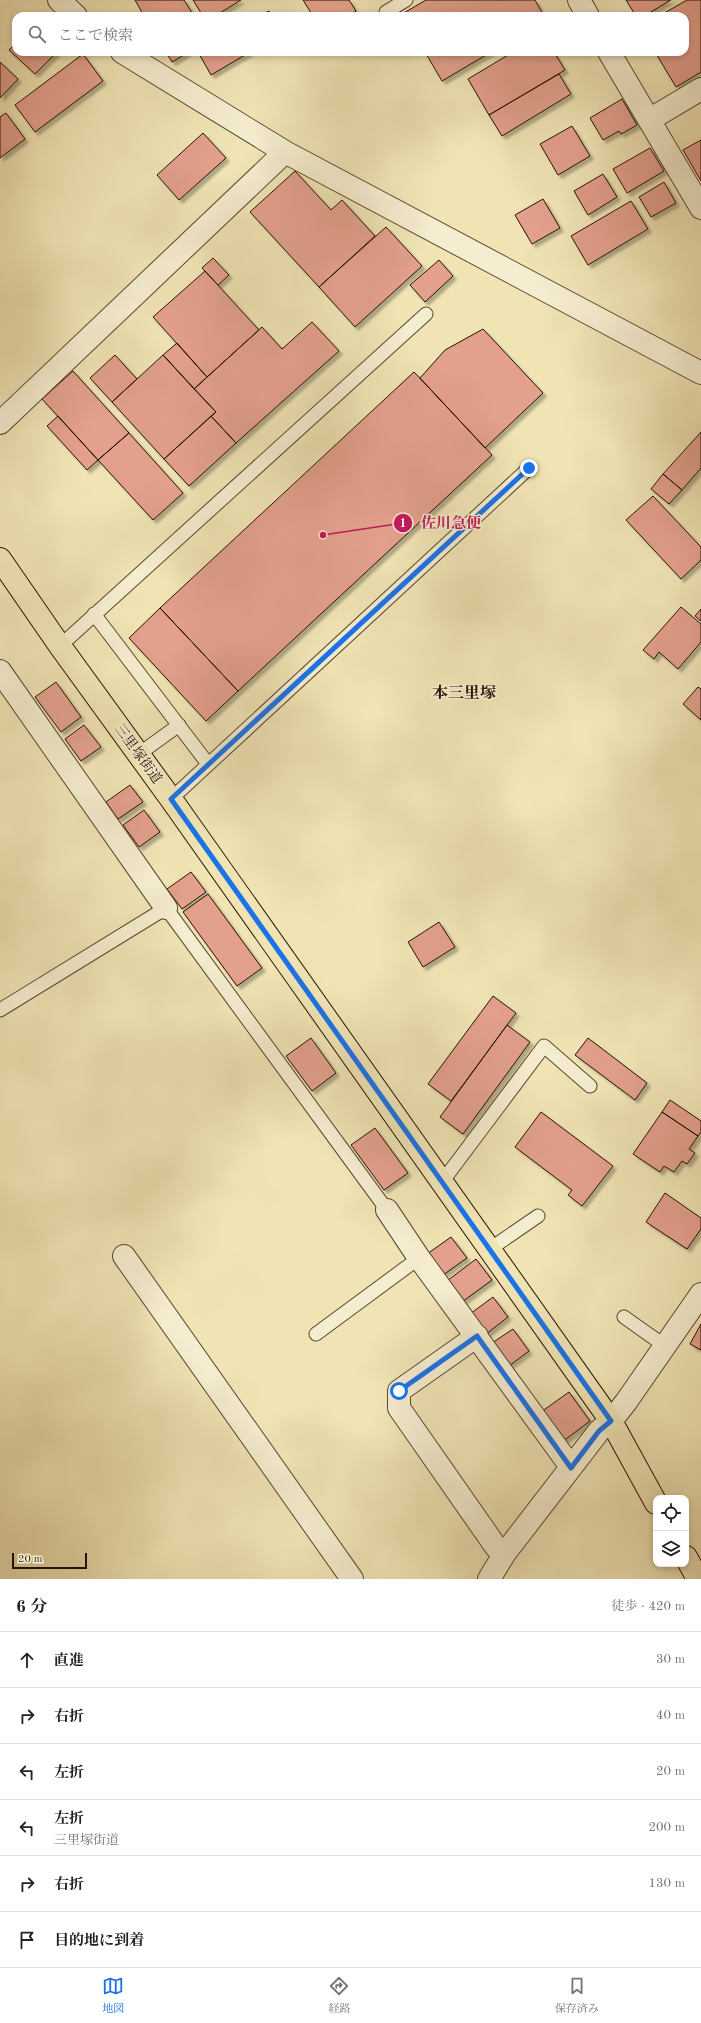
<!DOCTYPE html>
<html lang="ja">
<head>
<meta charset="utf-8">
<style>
	:root { --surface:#fff; --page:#f6f6f6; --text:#222; --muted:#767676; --line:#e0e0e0; --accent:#1a73e8 }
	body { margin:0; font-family:"Old Standard TT","Noto Serif JP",serif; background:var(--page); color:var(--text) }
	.controls { position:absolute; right:12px; bottom:12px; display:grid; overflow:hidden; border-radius:8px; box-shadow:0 2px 6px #0003 }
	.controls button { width:36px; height:36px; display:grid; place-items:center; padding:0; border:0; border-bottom:1px solid var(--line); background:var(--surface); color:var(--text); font:20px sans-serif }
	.scale { position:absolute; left:12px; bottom:10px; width:75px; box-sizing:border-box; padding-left:4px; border:2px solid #251301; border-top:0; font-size:11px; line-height:14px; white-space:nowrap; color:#251301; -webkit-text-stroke:3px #f5edcf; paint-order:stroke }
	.stop { position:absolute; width:12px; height:12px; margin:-9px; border:3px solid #1a73e8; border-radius:50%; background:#fff }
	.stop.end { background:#1a73e8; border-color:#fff; box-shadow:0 1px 4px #0008 }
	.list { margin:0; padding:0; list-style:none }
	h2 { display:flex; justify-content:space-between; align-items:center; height:52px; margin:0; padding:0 16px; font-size:17px }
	h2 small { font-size:13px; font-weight:400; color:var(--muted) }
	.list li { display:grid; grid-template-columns:26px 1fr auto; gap:12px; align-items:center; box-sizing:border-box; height:56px; padding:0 16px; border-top:1px solid var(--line) }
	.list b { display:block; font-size:15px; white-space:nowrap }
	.list p { margin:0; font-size:13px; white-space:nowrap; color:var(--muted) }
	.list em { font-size:13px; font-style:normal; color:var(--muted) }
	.icon { flex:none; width:22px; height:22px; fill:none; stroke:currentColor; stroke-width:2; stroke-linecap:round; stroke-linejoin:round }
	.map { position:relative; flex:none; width:701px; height:1579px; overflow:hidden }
	.search { position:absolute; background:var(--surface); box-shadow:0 2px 6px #0003; left:12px; right:12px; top:12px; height:44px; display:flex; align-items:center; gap:10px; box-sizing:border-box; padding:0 14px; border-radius:12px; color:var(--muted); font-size:15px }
	.sheet { height:388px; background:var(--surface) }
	nav { display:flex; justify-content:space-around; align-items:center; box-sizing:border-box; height:56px; border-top:1px solid var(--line); background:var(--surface); font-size:11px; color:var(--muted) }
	nav a { display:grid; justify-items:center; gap:2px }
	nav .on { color:var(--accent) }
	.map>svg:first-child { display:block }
	.building { fill:#e3a08d; stroke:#251301; filter:url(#shadow) }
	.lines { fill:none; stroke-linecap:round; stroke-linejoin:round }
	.service-casing { stroke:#58472e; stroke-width:15 }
	.minor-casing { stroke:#58472e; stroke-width:24 }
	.primary-casing { stroke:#251301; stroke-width:24 }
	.service { stroke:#f5edcf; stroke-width:13 }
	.minor { stroke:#f5edcf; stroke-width:22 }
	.primary { stroke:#f0e4b5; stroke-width:22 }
	.route { stroke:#1a73e8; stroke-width:5 }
	.labels { text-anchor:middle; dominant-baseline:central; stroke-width:3; stroke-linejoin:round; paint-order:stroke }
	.street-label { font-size:14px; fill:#251301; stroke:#f5edcf }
	.quarter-label { font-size:16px; font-weight:bold; fill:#251301; stroke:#f5edcf }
	.leader { fill:none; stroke:#c2185b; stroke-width:1.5 }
	.callout-dot { fill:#c2185b; stroke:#f5edcf; stroke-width:1.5 }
	.mark-label { font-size:12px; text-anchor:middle; font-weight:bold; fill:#fff }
	.callout-label { font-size:15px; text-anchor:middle; font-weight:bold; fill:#c2185b; stroke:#f5edcf; stroke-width:3; stroke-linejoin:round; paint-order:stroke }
</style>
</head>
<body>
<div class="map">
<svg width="701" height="1579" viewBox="0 0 701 1579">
	<defs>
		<filter id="shadow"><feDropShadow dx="3.5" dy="3.5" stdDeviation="1" flood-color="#0004"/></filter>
	</defs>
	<rect width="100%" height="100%" fill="#f0e4b5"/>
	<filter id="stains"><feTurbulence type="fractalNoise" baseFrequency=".005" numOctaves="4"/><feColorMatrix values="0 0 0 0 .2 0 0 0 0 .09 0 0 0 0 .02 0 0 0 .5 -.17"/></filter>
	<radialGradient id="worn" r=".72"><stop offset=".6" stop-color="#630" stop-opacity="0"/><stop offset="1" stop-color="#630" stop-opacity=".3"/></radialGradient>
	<!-- building -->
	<path class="building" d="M135 0H184L194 16H144Z
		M193 0H241L215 16H203Z
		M303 0H349L356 11 348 16H313Z
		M426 0H535L544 16H403L402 14Z
		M626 0H671L644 16H636Z
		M687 0H701V72L676 87 655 52H685V16H659Z
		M269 11 272 16H259Z
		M16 43V52H57L35 74 9 50Z
		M166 52H189L172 62Z
		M198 52H250L211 75Z
		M425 52H491L442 81Z
		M513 52H554L565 70 489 115 468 79Z
		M83 54 103 81 35 132 15 105Z
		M0 62 18 79 0 98Z
		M559 74 571 94 502 136 489 115Z
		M622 99 637 125 621 134 619 131 603 140 590 118Z
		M6 113 25 139 0 158V117Z
		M572 126 590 156 558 175 540 144Z
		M203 133 226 158 179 200 157 175Z
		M701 140V181L683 150Z
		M650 148 664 171 627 193 613 169Z
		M295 171 331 210 342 200 375 236 319 287 250 212Z
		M603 174 617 197 588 215 574 191Z
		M664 182 676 203 651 217 639 197Z
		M543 199 560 228 532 244 515 215Z
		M631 201 648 229 588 265 571 236Z
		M386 227 422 266 355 327 319 287Z
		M213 258 229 275 218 285 202 268Z
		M439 260 453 276 425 302 410 285Z
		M205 271 259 330 207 377 153 317Z
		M312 322 339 351 236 443 211 416 216 412 194 389 262 327 282 349Z
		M483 329 543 393 485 448 420 378 445 350Z
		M177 343 207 377 194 389 163 355Z
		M115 355 137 379 112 402 90 378Z
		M163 355 216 412 164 459 112 402Z
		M73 371 129 433 98 460 42 399Z
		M414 372 492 455 238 691 160 608Z
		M58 416 98 460 87 470 47 426Z
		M211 416 236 443 189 486 164 459Z
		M701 432V468L682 490 663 474Z
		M129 433 183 493 153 520 98 460Z
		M663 474 682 490 669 504 651 489Z
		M653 496 701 547V560L681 579 626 520Z
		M681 607 701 624V642L678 669 659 652 654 659 643 650Z
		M160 608 238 691 206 721 129 638Z
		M701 609V621L695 616Z
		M56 682 81 717 61 732 35 697Z
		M698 687 701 689V720L683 704Z
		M84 725 101 747 81 761 65 739Z
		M130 785 143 802 118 819 106 802Z
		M144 810 160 832 139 847 123 825Z
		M191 872 206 892 182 909 167 889Z
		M208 894 262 968 237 986 183 912Z
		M439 922 455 947 423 967 408 942Z
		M493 996 516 1013 451 1101 428 1084Z
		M507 1025 530 1042 463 1134 440 1117Z
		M311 1038 336 1073 312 1091 286 1056Z
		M588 1038 647 1083 635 1100 575 1055Z
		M670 1100 701 1121V1132L698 1136 662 1112Z
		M541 1112 613 1166 582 1206 568 1195 572 1190 515 1147Z
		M662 1112 698 1136 689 1149 695 1153 687 1164 682 1161 674 1172 664 1166 660 1172 633 1154Z
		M375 1128 408 1173 384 1190 351 1145Z
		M665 1193 701 1218V1229L687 1249 646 1222Z
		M451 1237 467 1258 443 1275 427 1254Z
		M476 1259 492 1280 462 1302 447 1281Z
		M493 1297 508 1317 485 1335 470 1314Z
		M701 1324V1350L690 1344Z
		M513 1329 529 1351 509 1366 492 1343Z
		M569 1392 590 1421 562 1442 541 1412Z"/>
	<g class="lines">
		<defs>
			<path id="service" d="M386 12 406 0
				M94 614 208 764
				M60 646 426 314
				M139 754 179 725
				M171 799 529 468
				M0 1010 166 908 387 1210
				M442 1182 544 1046 590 1086
				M490 1249 538 1216
				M624 1317 665 1346
				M316 1334 419 1258"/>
			<path id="minor" d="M59 0 76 16
				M579 0 588 16
				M122 52 285 152 701 373
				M609 52 701 208
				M649 120 701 89
				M0 423 285 152
				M0 671 166 908
				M387 1210 419 1258 571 1467
				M124 1256 352 1579
				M477 1336 399 1391V1408L496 1547 505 1553
				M489 1579 505 1553 599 1431 611 1421 626 1402 701 1294"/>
			<path id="primary" d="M0 559 60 646 171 799 611 1421 656 1503
				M686 1557 698 1579"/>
		</defs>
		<!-- service casing -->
		<use href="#service" class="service-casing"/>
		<!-- minor casing -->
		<use href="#minor" class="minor-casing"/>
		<!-- primary casing -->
		<use href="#primary" class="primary-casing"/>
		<!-- service -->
		<use href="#service" class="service"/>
		<!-- minor -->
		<use href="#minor" class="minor"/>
		<!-- primary -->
		<use href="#primary" class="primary"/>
	</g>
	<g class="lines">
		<!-- route -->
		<path class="route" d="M399 1391 477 1336 571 1468 599 1431 611 1421 171 799 529 468"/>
	</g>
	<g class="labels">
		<!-- street labels -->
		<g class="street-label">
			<text transform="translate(138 754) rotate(54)">三里塚街道</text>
		</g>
		<!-- quarter labels -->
		<g class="quarter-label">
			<text x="464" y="694">本三里塚</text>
		</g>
	</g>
	<!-- callouts -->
	<path class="leader" d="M323 535L403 523"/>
	<g class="callout-dot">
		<circle cx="323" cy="535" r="4"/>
		<circle cx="403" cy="523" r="10"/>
	</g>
	<g class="mark-label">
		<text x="403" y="527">1</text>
	</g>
	<g class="callout-label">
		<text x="451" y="528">佐川急便</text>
	</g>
	<rect width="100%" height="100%" filter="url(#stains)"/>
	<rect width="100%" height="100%" fill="url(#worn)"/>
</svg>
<div class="controls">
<button><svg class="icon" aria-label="locate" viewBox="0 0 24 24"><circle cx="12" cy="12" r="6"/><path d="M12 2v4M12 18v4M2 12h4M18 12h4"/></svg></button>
<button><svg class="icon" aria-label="layers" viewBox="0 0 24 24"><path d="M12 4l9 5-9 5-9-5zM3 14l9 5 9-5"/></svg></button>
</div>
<div class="scale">20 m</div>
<div class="stop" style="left:399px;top:1391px"></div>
<div class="stop end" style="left:529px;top:468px"></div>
<div class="search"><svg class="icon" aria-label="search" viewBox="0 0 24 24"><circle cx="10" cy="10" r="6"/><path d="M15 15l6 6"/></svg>ここで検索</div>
</div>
<section class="sheet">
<h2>6 分<small>徒歩 · 420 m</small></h2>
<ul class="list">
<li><svg class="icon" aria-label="ahead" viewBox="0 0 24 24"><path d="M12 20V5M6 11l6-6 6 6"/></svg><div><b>直進</b></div><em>30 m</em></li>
<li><svg class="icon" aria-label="right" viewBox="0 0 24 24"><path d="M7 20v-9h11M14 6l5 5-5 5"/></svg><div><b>右折</b></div><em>40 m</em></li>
<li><svg class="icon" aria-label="left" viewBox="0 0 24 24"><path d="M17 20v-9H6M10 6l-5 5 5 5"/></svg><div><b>左折</b></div><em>20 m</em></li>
<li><svg class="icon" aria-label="left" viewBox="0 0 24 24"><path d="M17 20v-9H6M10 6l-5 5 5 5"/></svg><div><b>左折</b><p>三里塚街道</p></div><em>200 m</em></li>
<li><svg class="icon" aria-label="right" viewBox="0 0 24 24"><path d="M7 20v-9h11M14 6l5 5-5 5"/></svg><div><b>右折</b></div><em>130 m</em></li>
<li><svg class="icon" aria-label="arrive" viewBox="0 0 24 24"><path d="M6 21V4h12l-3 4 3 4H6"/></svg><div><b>目的地に到着</b></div></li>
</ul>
</section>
<nav>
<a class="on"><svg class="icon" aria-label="map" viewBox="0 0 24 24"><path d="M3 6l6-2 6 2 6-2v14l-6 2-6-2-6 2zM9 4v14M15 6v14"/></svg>地図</a>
<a><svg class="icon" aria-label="directions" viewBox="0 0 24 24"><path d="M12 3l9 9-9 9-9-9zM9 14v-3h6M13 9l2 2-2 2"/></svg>経路</a>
<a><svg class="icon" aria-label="saved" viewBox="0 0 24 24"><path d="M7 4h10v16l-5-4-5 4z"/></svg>保存済み</a>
</nav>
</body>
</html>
